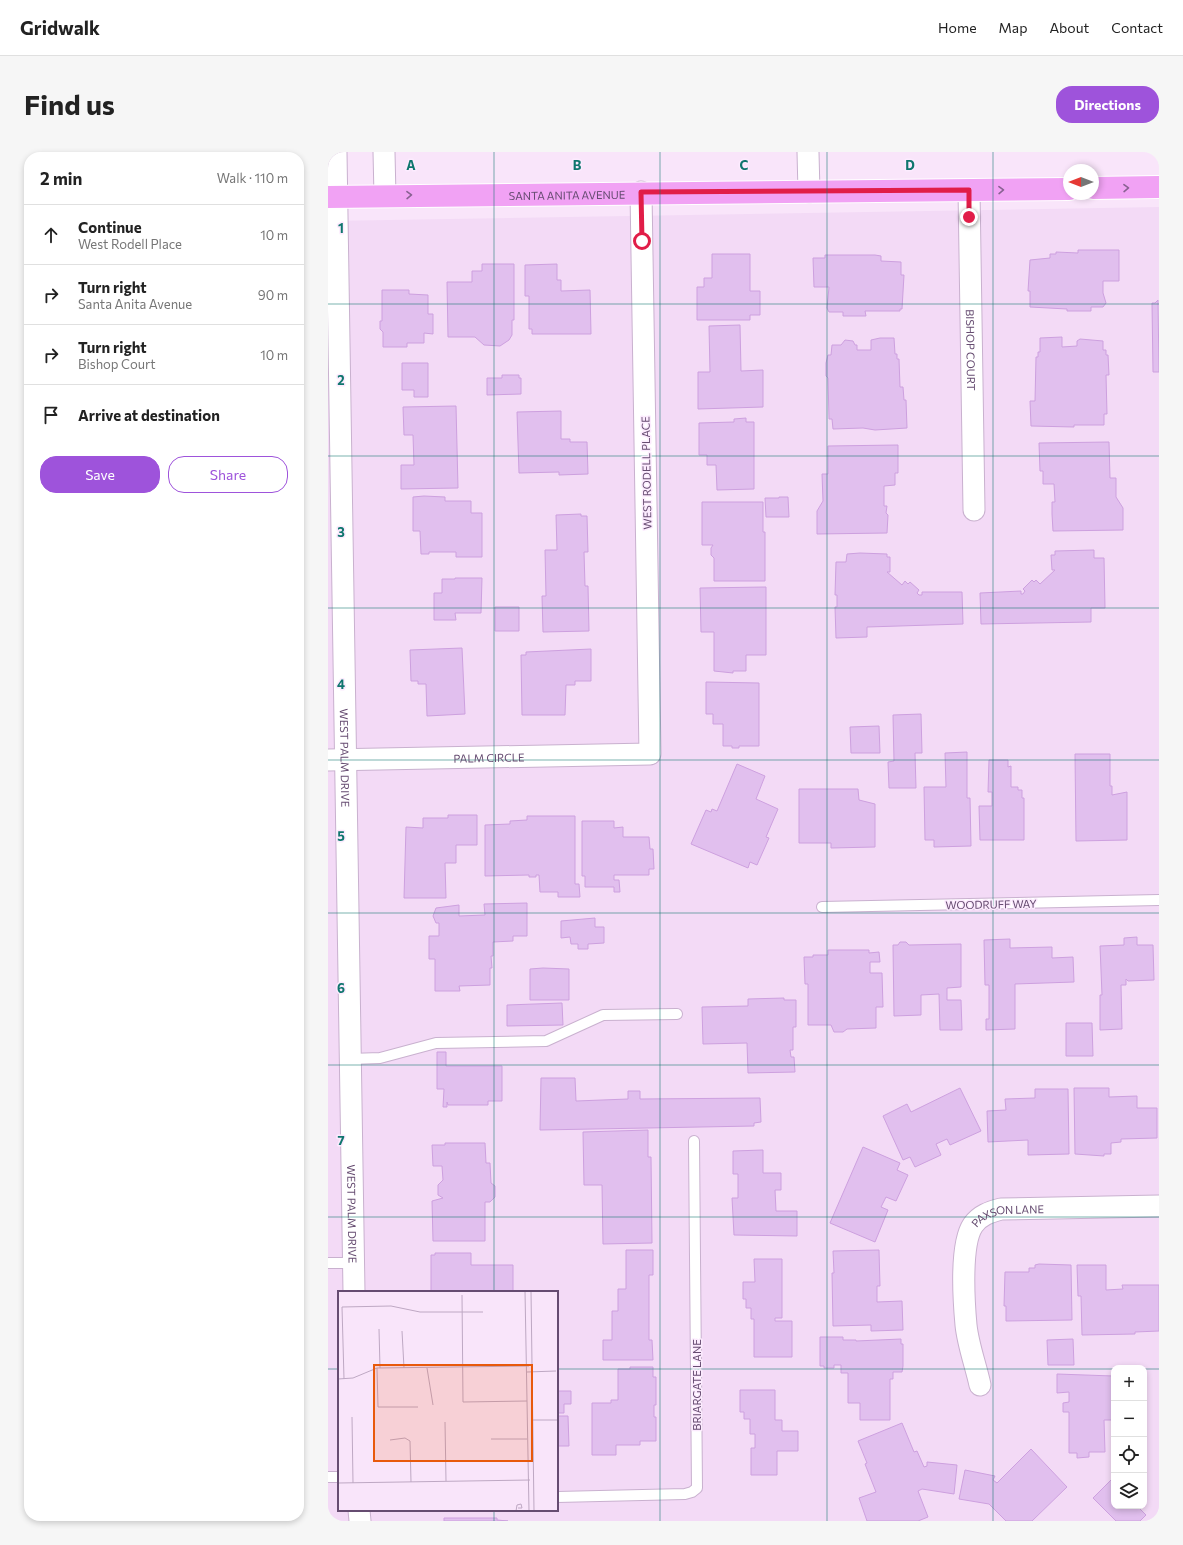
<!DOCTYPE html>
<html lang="en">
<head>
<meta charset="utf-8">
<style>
	:root { --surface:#fff; --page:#f6f6f6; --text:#222; --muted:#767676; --line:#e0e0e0; --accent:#9e53db }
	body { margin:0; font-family:Commissioner,sans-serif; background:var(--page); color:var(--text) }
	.controls { position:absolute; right:12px; bottom:12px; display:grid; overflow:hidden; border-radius:8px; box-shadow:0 2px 6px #0003 }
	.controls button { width:36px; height:36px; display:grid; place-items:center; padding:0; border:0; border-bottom:1px solid var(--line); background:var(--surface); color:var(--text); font:20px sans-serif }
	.compass { position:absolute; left:735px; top:12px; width:36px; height:36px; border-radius:50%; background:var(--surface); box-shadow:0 2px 6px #0003; rotate:270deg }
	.stop { position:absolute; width:12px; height:12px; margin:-9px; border:3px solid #e11d48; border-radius:50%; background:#fff }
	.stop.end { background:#e11d48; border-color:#fff; box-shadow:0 1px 4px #0008 }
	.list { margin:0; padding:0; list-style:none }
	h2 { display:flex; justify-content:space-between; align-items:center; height:52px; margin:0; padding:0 16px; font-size:17px }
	h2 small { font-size:13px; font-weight:400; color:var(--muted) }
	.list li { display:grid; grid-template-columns:26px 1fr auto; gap:12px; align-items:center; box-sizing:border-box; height:60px; padding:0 16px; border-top:1px solid var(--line) }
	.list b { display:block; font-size:15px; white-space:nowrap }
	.list p { margin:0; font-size:13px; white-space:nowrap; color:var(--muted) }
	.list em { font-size:13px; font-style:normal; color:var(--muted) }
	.actions { display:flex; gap:8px; padding:12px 16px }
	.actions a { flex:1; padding:9px 0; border:1px solid var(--accent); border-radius:16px; text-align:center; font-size:14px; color:var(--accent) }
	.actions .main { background:var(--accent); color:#fff }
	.icon { flex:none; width:22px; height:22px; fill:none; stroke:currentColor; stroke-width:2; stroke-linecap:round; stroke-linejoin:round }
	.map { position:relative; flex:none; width:831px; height:1369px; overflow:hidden; border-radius:16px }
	header { display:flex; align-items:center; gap:24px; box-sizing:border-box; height:56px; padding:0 20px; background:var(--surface); border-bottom:1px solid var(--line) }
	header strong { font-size:19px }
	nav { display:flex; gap:22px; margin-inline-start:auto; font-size:14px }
	.intro { display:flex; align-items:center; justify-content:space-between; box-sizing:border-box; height:96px; padding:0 24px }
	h1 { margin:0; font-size:28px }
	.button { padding:10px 18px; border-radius:16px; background:var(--accent); color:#fff; font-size:14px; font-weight:700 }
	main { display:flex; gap:24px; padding:0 24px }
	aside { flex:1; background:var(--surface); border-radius:16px; box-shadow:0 2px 6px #0003 }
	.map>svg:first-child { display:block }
	.residential { fill:#f3daf6; fill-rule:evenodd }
	.building { fill:#e1bfee; stroke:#cda0df }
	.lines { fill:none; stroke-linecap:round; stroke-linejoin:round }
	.lane-casing { stroke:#c9b1cf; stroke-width:12 }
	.street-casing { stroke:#c9b1cf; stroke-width:23 }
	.primary-casing { stroke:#fff; stroke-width:24 }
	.lane { stroke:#fff; stroke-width:10 }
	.street { stroke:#fff; stroke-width:21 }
	.primary { stroke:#f1a2f4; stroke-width:22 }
	.oneway { stroke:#896292 }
	.route { stroke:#e11d48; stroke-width:5 }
	.grid { fill:none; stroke:#0f766e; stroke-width:1; stroke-opacity:0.55 }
	.labels { text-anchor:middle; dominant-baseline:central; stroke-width:3; stroke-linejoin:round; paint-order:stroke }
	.street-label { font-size:11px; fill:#664c71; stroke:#fcebfe }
	.inset-road { fill:none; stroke:#bea8c3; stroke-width:1 }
	.view { fill:#e8590c; fill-opacity:0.15; stroke:#e8590c; stroke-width:2 }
	.inset-edge { fill:none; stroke:#664c71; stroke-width:2 }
	.grid-label { font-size:13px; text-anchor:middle; font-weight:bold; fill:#0f766e; stroke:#fcebfe; stroke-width:3; stroke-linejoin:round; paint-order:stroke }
</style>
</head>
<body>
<header>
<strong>Gridwalk</strong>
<nav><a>Home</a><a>Map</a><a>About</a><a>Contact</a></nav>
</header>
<div class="intro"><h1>Find us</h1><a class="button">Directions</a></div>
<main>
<aside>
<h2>2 min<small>Walk · 110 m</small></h2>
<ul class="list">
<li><svg class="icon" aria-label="ahead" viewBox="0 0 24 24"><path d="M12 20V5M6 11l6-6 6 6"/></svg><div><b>Continue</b><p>West Rodell Place</p></div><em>10 m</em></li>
<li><svg class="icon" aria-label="right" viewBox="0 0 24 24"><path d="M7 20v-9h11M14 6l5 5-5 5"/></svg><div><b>Turn right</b><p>Santa Anita Avenue</p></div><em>90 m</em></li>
<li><svg class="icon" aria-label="right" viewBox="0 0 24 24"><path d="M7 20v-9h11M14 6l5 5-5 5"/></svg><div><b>Turn right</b><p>Bishop Court</p></div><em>10 m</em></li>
<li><svg class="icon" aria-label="arrive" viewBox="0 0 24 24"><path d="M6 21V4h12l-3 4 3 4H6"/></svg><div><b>Arrive at destination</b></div></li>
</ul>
<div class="actions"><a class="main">Save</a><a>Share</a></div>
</aside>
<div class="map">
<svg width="831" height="1369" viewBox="0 0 831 1369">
	<rect width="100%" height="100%" fill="#f9e5fa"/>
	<!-- residential -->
	<path class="residential" d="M831 55V1369H0V69ZM11 1140H229V1358H11ZM786 1216H816V1354H786Z"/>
	<!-- building -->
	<path class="building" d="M750 98H791V129H775V141L778 151 775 155H763V159H739V157L702 155V139H700L702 108 722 106V102H728V100L750 101Z
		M384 102H422V139H432V163H422V168H369V135H376V126H384Z
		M497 103H547L553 104V109L573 110V123H576L574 157H572V159H537L538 164H515V160H501L499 156 501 135H486L485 106H497Z
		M154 112H186V168H184V183L181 188 172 194 156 193 147 185H120L119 130H144V119H154Z
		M229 112V128H233V139L262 138 263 182H204V177H201V144H197V113Z
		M54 138H81V142L100 143V162H105V182L96 181V191H79V195H55V180L52 177V169H54Z
		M830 148 831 220H825L824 151H827Z
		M412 173 413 219 435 218V255L370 257V220H382L381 174Z
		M734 185V195L749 194V189L752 187 775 189V198H778V203H780L781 223H778L779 262H776V273H746V275L703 274 702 249H707L708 205H710V200H712V186Z
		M552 186H566L567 202H569V207H571L572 235H575L576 248H578L579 276 547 278 535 276 505 277 504 267H501L500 226 498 224V211L500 203H503L504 193H513L517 188 525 189 527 193H529V198H543V188Z
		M74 211H100V245H86V238H74Z
		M174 223H191V226H193V242L159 243V226H174Z
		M128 254 130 336 73 337V313H86L85 283H76L75 255Z
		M233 259V287H242V290H259L260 322 231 323V320L191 321 189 260Z
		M418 266V270H426V337L389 338 388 313H379V303H371V271L406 270V267Z
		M781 290 782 326H788V345L795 356V378L725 379 724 362V350H727L726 332H715V319H712L711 291Z
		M570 293V321H567V333L556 334V354H559L558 361 560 363 559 381 489 382V359L495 349 494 322H500V294Z
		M96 344 117 345V349H143V361H154V405H128V400H101V402H93L92 379H85V345Z
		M451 345H460L461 365H438L437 346H451Z
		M374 350H435V380H437V429H386V406L383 403V396L385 393H374Z
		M253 362V364H259L260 400H256L257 434H260L261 479 215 480 214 444H218L217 398H229L228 363Z
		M766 398V406H776L777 456H763V470L653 472 652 441 693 439V442H695L697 439 695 437 704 428 706 430 708 428 712 432 727 418H724L723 403H727V399Z
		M532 401 559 402V405H562V420H559L574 433 577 429 580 432 582 430 591 438 589 441 591 443H594V440H634L635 472 539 475V485L508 486 507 455H509V443H507L508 410H518L519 402Z
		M127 426H154L153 461H127L128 468H106V441H114V427H127Z
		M438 435V503H418V519H405V521L386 519V480H373L372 436Z
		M167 455H191V479H167Z
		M134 496 137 562 99 564 98 532H90V529H83L82 498Z
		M263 497V529H247V533H238L237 563H194L193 503H198V500Z
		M378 530 431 531V594H411V596H404V594H395V572H385V562H378Z
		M593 562 594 601H587L588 636H561L560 610 566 609 565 563Z
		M551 574 552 601H523L522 575Z
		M639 600V646H642L643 694 606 695V688H597L596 635H618L617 601Z
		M747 602H782V634H784V643L799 640V688L748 689Z
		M661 608H680V615L683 614V635H690V638H694V646H696V688H652L651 654H664V640H660Z
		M409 612 437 624 428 647 450 657 438 685 441 686 429 713 422 710 420 716 363 692 378 658 383 660 384 657 389 659Z
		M471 637H530L531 648 547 652V695L503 696V691H471Z
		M120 663H149V693H128V711H117L118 746H76L78 675 95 676V666H120Z
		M199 664H247V732H251L252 745H230V740H212L211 723H208V725H201V723L157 724V673L182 672V669L199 668Z
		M254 669H286V676L295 675V685H321L322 697H325L326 717H321V723H286V728H291L292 740H286V735H257V724H254Z
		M199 751V784H185V789L165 790V804H163L164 816H162V833L131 834 132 839H107V807H101V784H111V771H108L105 764 108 756 131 753V764L157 763 156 752Z
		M267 766V775H276V791L260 792V797H250V792H243L242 785 233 786V769Z
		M809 785V793H825L826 828 800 829 798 827V833H793L794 877 772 878V843H774L772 794 796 793V786Z
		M682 787V796L724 795V806L745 805 746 830 687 832V877L658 878V867H661V833H657L656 788Z
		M572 790H578L581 793 633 792V835L619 836V848H633L634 878H612L611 842 593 843V863L566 864 565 793H570Z
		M500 798H541V801L551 800 552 810H542V821H554L555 855H548V876L519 877 515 880H506L503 873H480V832H477L476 805H485V803H500Z
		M215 816 241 817V848H202V817Z
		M456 846V848H468V875H465V898H462L463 905H466L467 920 420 921 419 891 375 892 374 855 420 854V847Z
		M234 851 235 873 179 874V853Z
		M738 871H764L765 904H738Z
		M109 900H118V914H174V949H160V953H120L119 950V955H115L116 937H109Z
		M213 926H247L248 949 300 947V939H312V947L432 946 433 970 426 971V974L212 978Z
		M632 936 653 979 622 993 619 987 608 992 613 1003 587 1015 582 1005 575 1008 555 964 579 952 583 960Z
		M746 936H781V945L809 944V956H829V986L793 987V990L783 991V1002H776V1004L747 1002Z
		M707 937H740L741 1002 700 1003V988L660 990 659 959 678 958 677 947 707 946Z
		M320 978V1005H323L324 1091 275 1092 274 1033H256L255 980Z
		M117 991H157L158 1011H162L163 1031 167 1034V1045L162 1050H157V1089H105L104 1049 115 1046 110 1043V1033L115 1028 114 1014H105L104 993H117Z
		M535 995 572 1011 569 1018 580 1023 568 1049 558 1045 553 1055 560 1058 547 1090 502 1071Z
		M435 998V1021H453V1038H447L448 1059H469V1084L406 1083 404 1046H410V1022H405V999Z
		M298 1098H325V1123H321V1188H324L325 1208H275V1188H284V1159H290V1137H298Z
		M551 1098 552 1134H549V1150L574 1149 575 1178 543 1179V1173L505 1174 504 1121H506L505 1099Z
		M107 1101H143V1113H185V1140H103V1103H107Z
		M426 1107H454V1166H447V1169H464V1205H426V1167H423V1156H418V1147H415V1130H427Z
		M711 1112 743 1113 744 1168 678 1169V1154H676L677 1120H701V1116H707V1113Z
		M749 1113H778V1138L795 1137 794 1133H831V1179L807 1180V1182L754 1183 753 1144H750Z
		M492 1185H515V1188H528V1189L573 1187V1192H575V1214L574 1220H565V1227H562V1268H532V1251H520V1221H513V1213H506V1216H496V1214H492Z
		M745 1187 746 1213H720L719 1188Z
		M302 1215H325V1225H328V1253H326V1265H328V1289H312V1293H288V1303H264V1251H283V1248H290V1217H302Z
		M729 1222 785 1224 786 1268H776L777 1300H761V1305L749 1306V1301H741V1260H735V1251L741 1250V1240L729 1241Z
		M412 1238H447V1268H454V1279H470V1299H449V1323H423V1296H427V1282H422V1267H416V1260H412Z
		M229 1239H243V1252H236V1261H229Z
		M229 1264H240L241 1294H229Z
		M574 1271 586 1300 589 1299 596 1315 599 1314V1310L629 1313 626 1342 594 1337 590 1339 600 1365 590 1369H539L531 1346 548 1340 537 1312 539 1311 530 1289Z
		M703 1297 739 1335 704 1369H678L661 1352 631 1347 637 1318 667 1324 665 1328 669 1331Z
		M783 1328 786 1331V1354H809L818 1363 812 1369H788L765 1346Z
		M116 1366H169V1368L180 1369H116Z"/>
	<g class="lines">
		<defs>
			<path id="lane" d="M494 755 831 748
				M22 907 52 906 108 891 218 889 275 863 349 862
				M0 1111H25
				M0 1325H11
				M229 1345 357 1342 364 1340 369 1336 366 989"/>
			<g id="street">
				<path id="s1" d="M8 0 26 1140"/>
				<path d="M56 0 57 44"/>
				<path d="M480 0 481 40"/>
				<path id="s2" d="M641 38 646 358"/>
				<path id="s3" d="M0 608 322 602 313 40"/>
				<path id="s4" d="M652 1233C648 1214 640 1193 638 1173 636 1151 632 1092 645 1073 652 1063 662 1060 673 1057L831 1054"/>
				<path d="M31 1358 32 1369"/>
			</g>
			<g id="primary">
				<path d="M765 36 831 35"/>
				<path id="s5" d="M0 45 741 37"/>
			</g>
		</defs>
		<!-- lane casing -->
		<use href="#lane" class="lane-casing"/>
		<!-- street casing -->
		<use href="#street" class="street-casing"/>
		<!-- primary casing -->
		<use href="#primary" class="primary-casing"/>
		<!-- lane -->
		<use href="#lane" class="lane"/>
		<!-- street -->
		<use href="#street" class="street"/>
		<!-- primary -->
		<use href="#primary" class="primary"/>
	</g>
	<!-- one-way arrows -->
	<defs><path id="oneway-chevron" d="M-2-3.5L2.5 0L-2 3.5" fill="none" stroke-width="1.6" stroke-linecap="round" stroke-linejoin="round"/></defs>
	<g class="oneway">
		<use href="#oneway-chevron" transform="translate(798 36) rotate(-1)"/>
		<use href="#oneway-chevron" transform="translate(673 38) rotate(-1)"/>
		<use href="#oneway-chevron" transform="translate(81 43) rotate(-1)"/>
	</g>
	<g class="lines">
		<!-- route -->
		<path class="route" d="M314 89 313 40 641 38V65"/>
	</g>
	<!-- grid -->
	<path class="grid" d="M166 0V1140M332 0V1369M499 0V1369M665 0V1369M0 152H831M0 304H831M0 456H831M0 608H831M0 761H831M0 913H831M0 1065H831M0 1217H11M229 1217H786M816 1217H831M166 1358V1369"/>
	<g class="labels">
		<!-- street labels -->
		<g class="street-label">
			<text stroke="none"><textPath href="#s5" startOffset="239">SANTA ANITA AVENUE</textPath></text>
			<text stroke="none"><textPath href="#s2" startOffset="160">BISHOP COURT</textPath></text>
			<text transform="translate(318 321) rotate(-91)">WEST RODELL PLACE</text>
			<text stroke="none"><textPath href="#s3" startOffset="161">PALM CIRCLE</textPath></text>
			<text stroke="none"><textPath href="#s1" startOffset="606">WEST PALM DRIVE</textPath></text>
			<text transform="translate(663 752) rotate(-1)">WOODRUFF WAY</text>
			<text stroke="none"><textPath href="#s1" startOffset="1062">WEST PALM DRIVE</textPath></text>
			<text stroke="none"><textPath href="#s4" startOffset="201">PAXSON LANE</textPath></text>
			<text transform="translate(368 1233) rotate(-90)">BRIARGATE LANE</text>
		</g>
	</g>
	<!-- overview -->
	<g transform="translate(10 1139)">
		<rect width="220" height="220" fill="#f9e5fa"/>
		<path class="inset-road" d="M187 0 191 220M193 0 196 220M124 4 125 111 189 110M41 38 42 77M64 40 66 77M39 77 40 116H80M89 77 95 114M189 81 218 80M0 88 15 87 39 77 191 75M6 88 4 16 53 15 82 21H145M14 126 15 192M193 129H220M107 131 108 190M153 148H189M52 149 67 147 72 150 73 191M0 192 192 189M178 220 179 214 183 213 184 217H180"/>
		<path class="view" d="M36 74H194V170H36Z"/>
		<rect width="220" height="220" class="inset-edge"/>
	</g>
	<g class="grid-label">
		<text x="83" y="18">A</text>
		<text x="249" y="18">B</text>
		<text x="416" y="18">C</text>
		<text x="582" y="18">D</text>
		<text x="13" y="81">1</text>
		<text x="13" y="233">2</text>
		<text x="13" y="385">3</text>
		<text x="13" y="537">4</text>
		<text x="13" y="689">5</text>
		<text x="13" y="841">6</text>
		<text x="13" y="993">7</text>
	</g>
</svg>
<div class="controls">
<button>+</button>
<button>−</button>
<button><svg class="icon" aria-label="locate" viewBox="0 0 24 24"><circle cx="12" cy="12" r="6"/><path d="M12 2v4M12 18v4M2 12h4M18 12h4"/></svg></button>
<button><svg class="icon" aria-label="layers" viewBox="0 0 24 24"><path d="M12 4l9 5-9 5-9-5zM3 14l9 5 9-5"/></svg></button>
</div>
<svg class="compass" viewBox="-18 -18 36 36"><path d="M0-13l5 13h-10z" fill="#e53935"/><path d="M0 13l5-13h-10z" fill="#767676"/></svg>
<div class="stop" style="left:314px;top:89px"></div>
<div class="stop end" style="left:641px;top:65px"></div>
</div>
</main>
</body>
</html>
